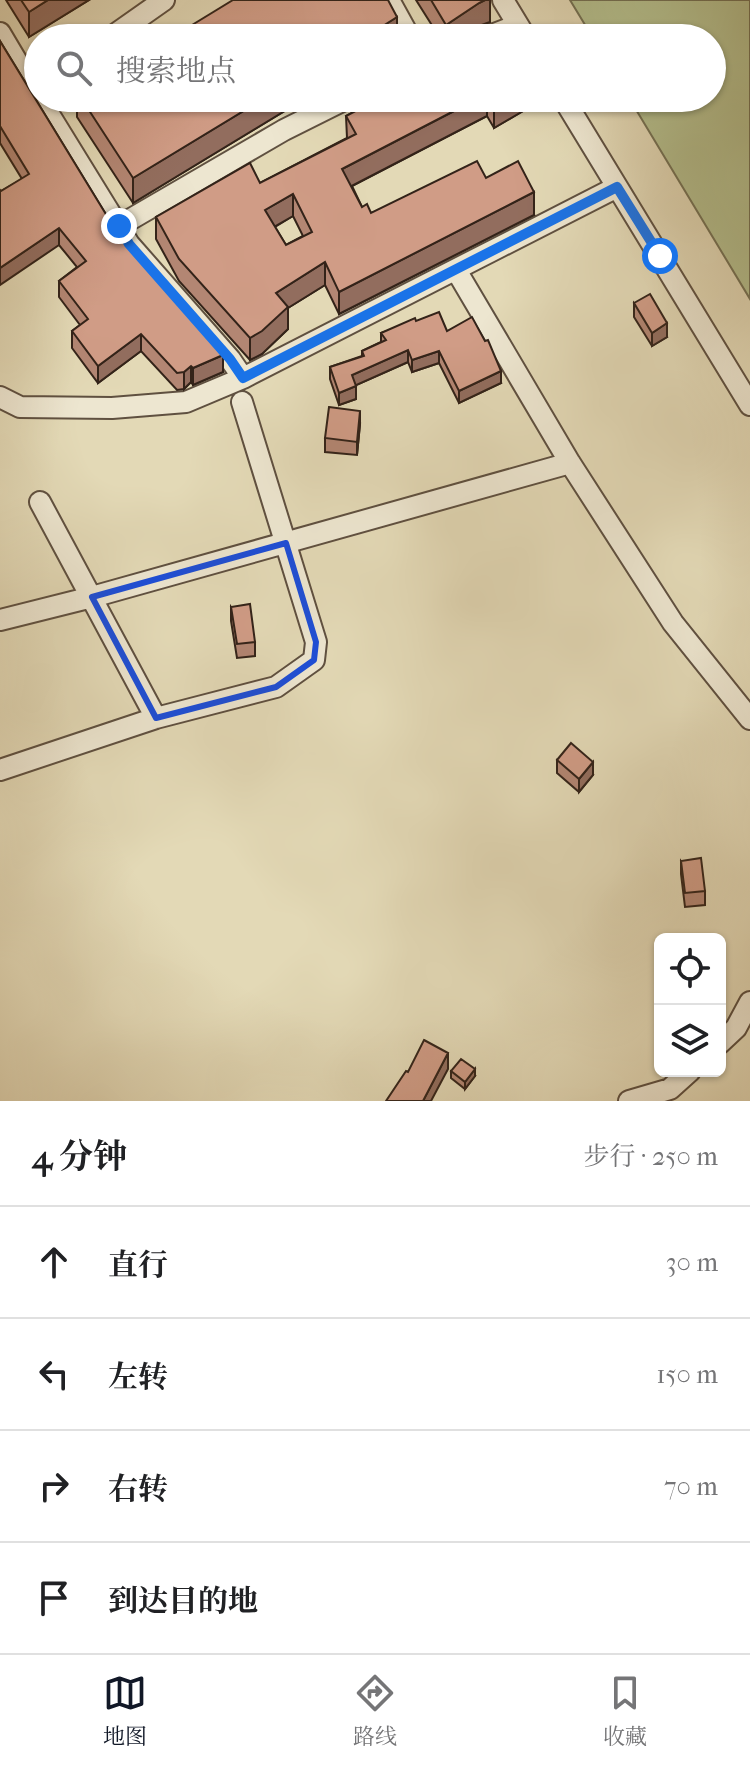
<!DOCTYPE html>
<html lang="zh">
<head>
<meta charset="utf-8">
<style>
	:root { --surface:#fff; --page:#f2f2f2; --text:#202124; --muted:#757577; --line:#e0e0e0; --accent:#111827 }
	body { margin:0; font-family:"IM FELL French Canon","Noto Serif SC",serif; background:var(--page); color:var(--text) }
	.controls { position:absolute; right:24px; bottom:24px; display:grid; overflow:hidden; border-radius:12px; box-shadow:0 2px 6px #0004 }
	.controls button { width:72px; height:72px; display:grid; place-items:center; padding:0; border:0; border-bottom:2px solid var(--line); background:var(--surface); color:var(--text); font:40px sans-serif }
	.stop { position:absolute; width:24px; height:24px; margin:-18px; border:6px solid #1a73e8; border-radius:50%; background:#fff }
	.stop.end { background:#1a73e8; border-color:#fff; box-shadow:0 2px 8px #0008 }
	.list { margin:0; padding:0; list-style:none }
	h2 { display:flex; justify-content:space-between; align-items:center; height:104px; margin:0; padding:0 32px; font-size:34px }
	h2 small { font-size:26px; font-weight:400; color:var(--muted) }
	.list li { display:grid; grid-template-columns:52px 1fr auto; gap:24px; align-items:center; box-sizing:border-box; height:112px; padding:0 32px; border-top:2px solid var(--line) }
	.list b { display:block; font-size:30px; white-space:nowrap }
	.list em { font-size:26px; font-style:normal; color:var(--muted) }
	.icon { flex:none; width:44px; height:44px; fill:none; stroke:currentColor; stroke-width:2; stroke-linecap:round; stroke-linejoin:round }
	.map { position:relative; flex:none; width:750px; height:1101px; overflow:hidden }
	.search { position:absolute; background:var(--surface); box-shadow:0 2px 6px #0004; left:24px; right:24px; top:24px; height:88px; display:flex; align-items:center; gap:20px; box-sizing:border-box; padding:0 28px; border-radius:44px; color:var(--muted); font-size:30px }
	.sheet { height:552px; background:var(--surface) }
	nav { display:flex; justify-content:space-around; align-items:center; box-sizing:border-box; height:112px; border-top:2px solid var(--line); background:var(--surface); font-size:22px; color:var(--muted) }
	nav a { display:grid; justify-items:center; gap:4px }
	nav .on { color:var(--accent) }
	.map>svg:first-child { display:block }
	.green { fill:#b4bf8e; stroke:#747154; stroke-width:2 }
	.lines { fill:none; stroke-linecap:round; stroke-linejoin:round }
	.minor-casing { stroke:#5f5040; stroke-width:24 }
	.minor { stroke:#ede6d0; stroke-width:20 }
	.wall { fill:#b38673; stroke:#332319; stroke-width:2; fill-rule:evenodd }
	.shaded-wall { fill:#926d5e; stroke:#332319; stroke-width:2 }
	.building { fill:#d09c86; stroke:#332319; stroke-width:2; fill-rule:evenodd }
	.route { stroke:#1a73e8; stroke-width:10 }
	.marked { fill:none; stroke:#1d4ed8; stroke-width:6; stroke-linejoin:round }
</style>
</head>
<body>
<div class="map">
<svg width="750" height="1101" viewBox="0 0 750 1101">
	<rect width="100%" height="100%" fill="#e3d9b6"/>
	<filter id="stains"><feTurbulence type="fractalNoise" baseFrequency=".0025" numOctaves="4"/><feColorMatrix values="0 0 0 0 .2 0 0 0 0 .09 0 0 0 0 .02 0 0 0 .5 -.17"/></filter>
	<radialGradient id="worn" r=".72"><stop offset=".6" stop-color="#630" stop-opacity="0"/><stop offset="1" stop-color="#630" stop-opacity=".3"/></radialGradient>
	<!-- green -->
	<path class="green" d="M570 0H750V299L629 98H712V38H593Z"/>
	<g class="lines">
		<defs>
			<path id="minor" d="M389 0 410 38
				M503 0 526 38
				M0 33 38 97
				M110 38 164 0
				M484 38 518 25
				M39 98 129 244 230 359 243 378 617 187
				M563 98 750 405
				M119 226 284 130 348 98
				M456 270 570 463 673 623 750 719
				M0 397 20 407 112 408 186 402 243 378
				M40 502 156 718
				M0 620 92 597 570 463
				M0 770 156 718 276 687 314 660 316 642 242 402
				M720 1043 736 1028 750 1002
				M629 1101 670 1089 690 1071"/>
		</defs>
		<!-- minor casing -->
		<use href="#minor" class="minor-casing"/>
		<!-- minor -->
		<use href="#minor" class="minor"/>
	</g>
	<!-- wall -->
	<path class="wall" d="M6 0H89L29 37Z
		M416 0H490V22L479 26 462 38H440Z
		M0 41 118 234 223 372 193 385 191 382 184 389 177 390 141 351 98 383 72 348V331L80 325 59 297V281L77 267 59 245 1 191 22 179 0 143Z
		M77 98H306L133 203 77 117Z
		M380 98H535V104L494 128 487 116 352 186 362 207 371 213 486 178 534 215 339 314 325 285 288 308V329L262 354 250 360 179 281 156 239V217L260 183 347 138 346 116ZM293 216 303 236 286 245 275 227Z
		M634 303 667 337 652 346 634 317Z
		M416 321 447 331 501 383 459 403 439 363 412 372 408 362 356 385V399L339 405 330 379V367L362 356V351L381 342V333Z
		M360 424 357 455 325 452V438Z
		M231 607 255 642V656L237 658 231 621Z
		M557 760 593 775 579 792 557 773Z
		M681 861 705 891V905L685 907 681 874Z
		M451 1071 475 1076 465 1089 451 1078Z"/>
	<!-- shaded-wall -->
	<path class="shaded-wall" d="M48 0H89L29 37V12Z
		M485 0H490V22L479 26 462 38H446V25L479 3Z
		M397 17V38H364Z
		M265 98H306L133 203V178Z
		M479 98H487V116L342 191V169Z
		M506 98H535V104L494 128V105Z
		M534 192V215L339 314V292Z
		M293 194V216L265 232V210Z
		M59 228V245L0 285V268Z
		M325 262V285L288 308V329L262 354 250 360V338L276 293Z
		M667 323V337L652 346V333Z
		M141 334V351L98 383V366Z
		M408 350V362L352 387V375Z
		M439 351V363L412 372V360Z
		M223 355V372L193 385V368Z
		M191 366V382L184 389V372Z
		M501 371V383L459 403V391Z
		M356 386V399L339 405V393Z
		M360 411V424L357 455V442Z
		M593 762V775L579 792V779Z
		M448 1053V1069L431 1101H423Z
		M475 1069V1076L465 1089V1082Z"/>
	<!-- building -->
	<path class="building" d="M21 0H48L29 12Z
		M233 0H388L397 17 364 38H162L171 32 174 36Z
		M431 0H485L479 3 446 25Z
		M507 33 510 38H498Z
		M0 41 118 234 223 355 193 368 191 366 184 372 177 373 141 334 98 366 72 331 88 319 59 281 86 261 59 228 0 268V190L1 191 29 174 0 126Z
		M81 98H265L133 178Z
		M380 98H479L342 169 362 207 367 204 371 213 477 161 486 178 518 161 534 192 339 292 325 262 276 293 288 307 262 331 250 338 179 259 156 217 250 163 260 183 356 134 346 116ZM293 194 312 232 286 245 265 210Z
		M489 98H506L494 105Z
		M650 294 667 323 652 333 634 303Z
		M439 312 447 331 472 317 485 341 488 340 501 371 459 391 439 351 412 360 408 350 352 375 356 386 339 393 330 367 364 356 362 351 386 340 381 333 415 318 416 321Z
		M329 407 360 411 357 442 325 438Z
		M250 604 255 642 237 644 231 607Z
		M571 743 593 762 579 779 557 760Z
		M701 858 705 891 685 893 681 861Z
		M424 1040 448 1053 423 1101H386L406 1071 408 1072Z
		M461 1059 475 1069 465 1082 451 1071Z"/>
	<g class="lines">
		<!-- route -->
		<path class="route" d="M119 226 129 244 230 359 243 378 617 187 660 256"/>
	</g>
	<!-- marked area -->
	<path class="marked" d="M286 543 316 642 314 660 276 687 156 718 92 597Z"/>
	<rect width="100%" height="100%" filter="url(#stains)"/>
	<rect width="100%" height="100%" fill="url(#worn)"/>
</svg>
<div class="controls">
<button><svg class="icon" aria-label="locate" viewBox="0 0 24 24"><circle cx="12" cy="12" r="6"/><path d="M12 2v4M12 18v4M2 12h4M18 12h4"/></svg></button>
<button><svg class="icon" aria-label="layers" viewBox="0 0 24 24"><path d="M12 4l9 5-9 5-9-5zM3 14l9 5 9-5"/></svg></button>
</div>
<div class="stop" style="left:660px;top:256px"></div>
<div class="stop end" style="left:119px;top:226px"></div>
<div class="search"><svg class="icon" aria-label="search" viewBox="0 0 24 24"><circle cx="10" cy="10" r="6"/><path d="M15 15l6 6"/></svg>搜索地点</div>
</div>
<section class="sheet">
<h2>4 分钟<small>步行 · 250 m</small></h2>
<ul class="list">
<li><svg class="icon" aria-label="ahead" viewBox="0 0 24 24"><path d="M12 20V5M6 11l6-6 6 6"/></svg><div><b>直行</b></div><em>30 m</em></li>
<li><svg class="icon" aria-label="left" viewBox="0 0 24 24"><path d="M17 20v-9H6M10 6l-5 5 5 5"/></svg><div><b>左转</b></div><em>150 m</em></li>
<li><svg class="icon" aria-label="right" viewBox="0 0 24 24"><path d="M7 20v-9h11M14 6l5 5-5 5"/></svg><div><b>右转</b></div><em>70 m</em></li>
<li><svg class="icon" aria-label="arrive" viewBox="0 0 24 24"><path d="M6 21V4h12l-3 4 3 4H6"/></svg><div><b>到达目的地</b></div></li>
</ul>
</section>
<nav>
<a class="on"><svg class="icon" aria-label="map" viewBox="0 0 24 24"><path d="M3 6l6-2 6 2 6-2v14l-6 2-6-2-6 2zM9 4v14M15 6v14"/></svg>地图</a>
<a><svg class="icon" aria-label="directions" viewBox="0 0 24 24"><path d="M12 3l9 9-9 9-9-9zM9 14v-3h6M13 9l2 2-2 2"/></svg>路线</a>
<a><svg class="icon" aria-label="saved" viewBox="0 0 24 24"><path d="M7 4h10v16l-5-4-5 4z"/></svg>收藏</a>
</nav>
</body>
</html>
